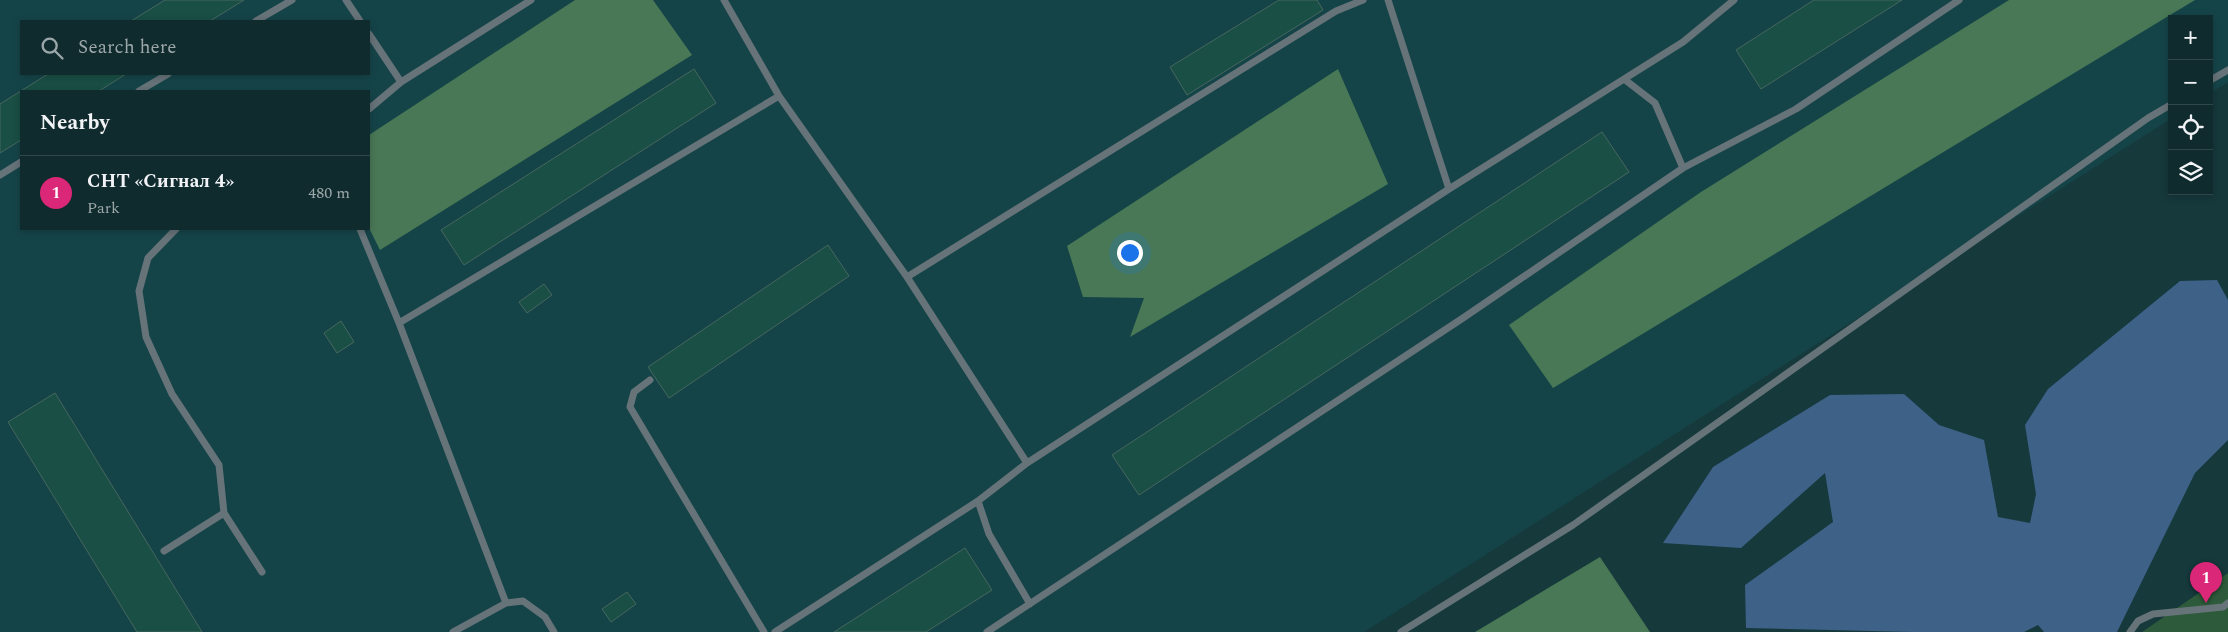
<!DOCTYPE html>
<html lang="en">
<head>
<meta charset="utf-8">
<style>
	:root { --surface:#102b2d; --page:#193335; --text:#f1f3f6; --muted:#9ca7aa; --line:#304749; --accent:#db2777 }
	body { margin:0; font-family:Spectral,serif; background:var(--page); color:var(--text) }
	.controls { position:absolute; right:15px; top:15px; display:grid; overflow:hidden; border-radius:0px; box-shadow:0 2px 8px #0003 }
	.controls button { width:45px; height:45px; display:grid; place-items:center; padding:0; border:0; border-bottom:1px solid var(--line); background:var(--surface); color:var(--text); font:25px sans-serif }
	.you { position:absolute; left:1129px; top:252px; width:18px; height:18px; margin:-12px; border:4px solid #fff; border-radius:50%; background:#1a73e8; box-shadow:0 0 0 8px #1a73e833 }
	.badge { display:grid; place-items:center; width:32px; height:32px; border-radius:50%; background:var(--accent); color:#fff; font-size:16px; font-weight:700 }
	.pin { position:absolute; translate:-50% -41px; filter:drop-shadow(0 1px 2px #0008) }
	.pin::after { content:''; position:absolute; top:26px; width:18px; height:15px; background:inherit; clip-path:polygon(0 0,100% 0,50% 100%) }
	.list { margin:0; padding:0; list-style:none }
	h2 { display:flex; justify-content:space-between; align-items:center; height:65px; margin:0; padding:0 20px; font-size:21px }
	h2 small { font-size:16px; font-weight:400; color:var(--muted) }
	.list li { display:grid; grid-template-columns:32px 1fr auto; gap:15px; align-items:center; box-sizing:border-box; height:75px; padding:0 20px; border-top:1px solid var(--line) }
	.list b { display:block; font-size:19px; white-space:nowrap }
	.list p { margin:0; font-size:16px; white-space:nowrap; color:var(--muted) }
	.list em { font-size:16px; font-style:normal; color:var(--muted) }
	.icon { flex:none; width:28px; height:28px; fill:none; stroke:currentColor; stroke-width:2; stroke-linecap:round; stroke-linejoin:round }
	.map { position:relative; flex:none; width:2228px; height:632px; overflow:hidden }
	.search { position:absolute; background:var(--surface); box-shadow:0 2px 8px #0003; left:20px; top:20px; width:350px; height:55px; display:flex; align-items:center; gap:12px; box-sizing:border-box; padding:0 18px; border-radius:0px; color:var(--muted); font-size:19px }
	.panel { position:absolute; background:var(--surface); box-shadow:0 2px 8px #0003; left:20px; top:90px; width:350px; height:140px; border-radius:0px }
	.map>svg:first-child { display:block }
	.built { fill:#154448; fill-rule:evenodd }
	.green { fill:#2c5a3a }
	.forest { fill:#497856 }
	.water { fill:#3e6187 }
	.building { fill:#194f44; stroke:#47675f }
	.lines { fill:none; stroke-linecap:round; stroke-linejoin:round }
	.service { stroke:#667379; stroke-width:7 }
</style>
</head>
<body>
<div class="map">
<svg width="2228" height="632" viewBox="0 0 2228 632">
	<rect width="100%" height="100%" fill="#16393c"/>
	<!-- built -->
	<path class="built" d="M0 0H2228V82L2209 94V19H2172V118L1364 632H0ZM21 21H369V74H21ZM21 91H369V229H21Z"/>
	<!-- green -->
	<path class="green" d="M2228 573V632H2142Z"/>
	<!-- forest -->
	<path class="forest" d="M575 0H653L692 55 380 250 369 228V135Z
		M2009 0H2195L1553 388 1509 325 1701 192Z
		M1338 69 1388 184 1130 337 1144 298 1083 297 1067 246Z
		M1600 557 1650 632H1475Z"/>
	<!-- water -->
	<path class="water" d="M2217 280 2228 300V440L2195 473 2117 632H2044L2038 625 2024 632H1913L1746 628 1745 585 1833 522 1825 473 1741 548 1663 543 1713 467 1830 395 1904 394 1939 425 1984 440 1998 517 2030 523 2036 494 2025 425 2048 389 2180 281Z"/>
	<!-- building -->
	<path class="building" d="M165 0H244L210 21H131Z
		M1279 0H1317L1323 10 1187 95 1170 67Z
		M1814 0H1902L1761 89 1736 50Z
		M694 69 716 103 464 265 441 230Z
		M48 74H126L99 91H21V140L0 153V104Z
		M1602 132 1629 172 1139 495 1112 455Z
		M828 245 849 276 669 398 648 367Z
		M544 284 552 295 527 313 519 302Z
		M341 321 354 342 337 353 324 333Z
		M55 393 202 632H137L8 422Z
		M965 548 992 590 926 632H834Z
		M627 592 636 604 611 622 602 609Z"/>
	<g class="lines">
		<!-- service -->
		<path class="service" d="M346 0 360 21
			M724 0 779 96 907 277 1027 463
			M1388 0 1449 189
			M256 21 292 0
			M369 34 401 82
			M1624 79 1655 103 1683 168
			M2209 81 2228 70
			M139 91 168 74
			M369 109 401 82 531 0
			M0 175 21 162
			M176 229 148 258 139 291 146 337 172 394 219 465 224 513 262 572
			M360 229 399 323
			M907 277 1336 11 1363 0
			M650 380 634 392 630 407 764 632
			M978 501 989 534 1030 604
			M164 551 224 513
			M506 603 523 601 545 617 554 632
			M453 632 506 603 399 323 779 96
			M775 632 978 501 1027 463 1449 189 1683 42 1734 0
			M987 632 1463 318 1683 168 1796 109 1959 0
			M1401 632 1573 525 2148 118 2172 104
			M2130 632 2138 621 2153 614 2223 607 2228 603"/>
	</g>
</svg>
<div class="controls">
<button>+</button>
<button>−</button>
<button><svg class="icon" aria-label="locate" viewBox="0 0 24 24"><circle cx="12" cy="12" r="6"/><path d="M12 2v4M12 18v4M2 12h4M18 12h4"/></svg></button>
<button><svg class="icon" aria-label="layers" viewBox="0 0 24 24"><path d="M12 4l9 5-9 5-9-5zM3 14l9 5 9-5"/></svg></button>
</div>
<div class="you"></div>
<div class="pin badge" style="left:2206px;top:603px">1</div>
<div class="search"><svg class="icon" aria-label="search" viewBox="0 0 24 24"><circle cx="10" cy="10" r="6"/><path d="M15 15l6 6"/></svg>Search here</div>
<section class="panel">
<h2>Nearby<small></small></h2>
<ul class="list">
<li><span class="badge">1</span><div><b>СНТ «Сигнал 4»</b><p>Park</p></div><em>480 m</em></li>
</ul>
</section>
</div>
</body>
</html>
